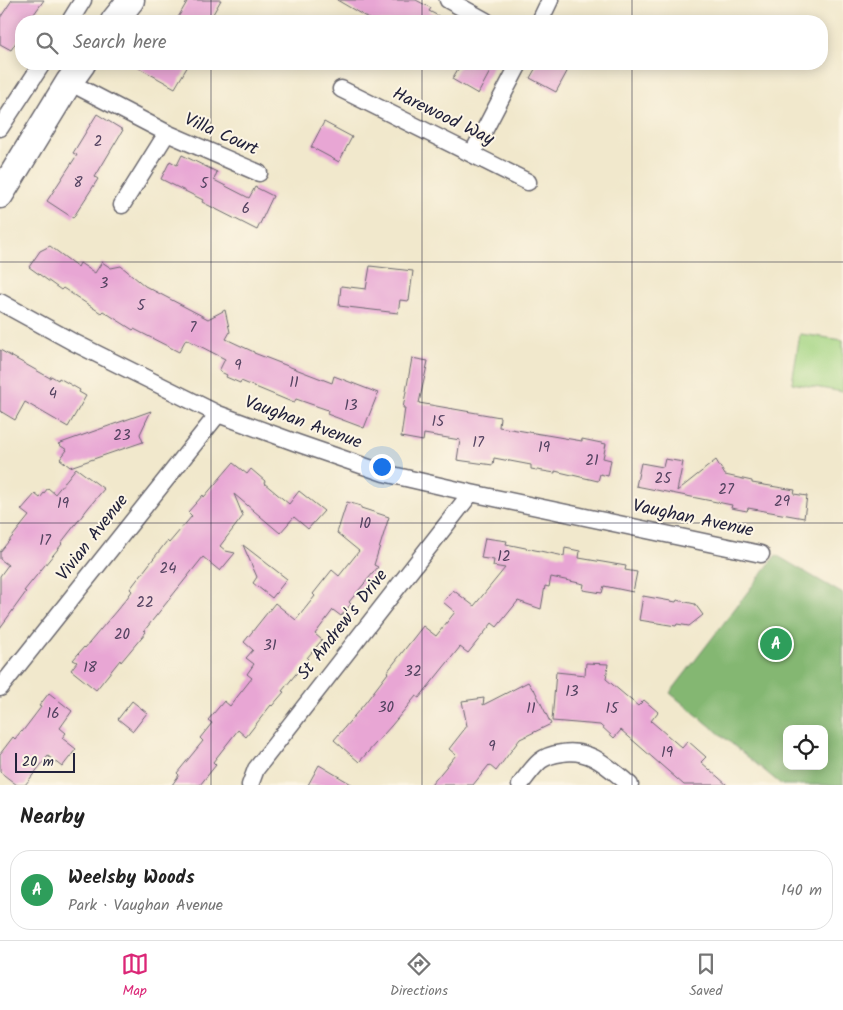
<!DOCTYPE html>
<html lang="en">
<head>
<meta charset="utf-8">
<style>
	:root { --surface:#fff; --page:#f2f2f2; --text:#222; --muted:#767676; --line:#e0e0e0; --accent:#db2777 }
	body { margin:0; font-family:Kalam,sans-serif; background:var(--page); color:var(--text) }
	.controls { position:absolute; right:15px; bottom:15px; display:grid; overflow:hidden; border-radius:10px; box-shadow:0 2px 12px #0003 }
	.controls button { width:45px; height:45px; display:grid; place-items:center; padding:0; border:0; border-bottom:1px solid var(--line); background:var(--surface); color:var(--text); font:25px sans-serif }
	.scale { position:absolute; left:15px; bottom:12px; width:60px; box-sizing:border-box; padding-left:5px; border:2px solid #22223b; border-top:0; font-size:14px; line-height:18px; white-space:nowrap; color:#22223b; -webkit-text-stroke:4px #fcf5e5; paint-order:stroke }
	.you { position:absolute; left:381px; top:466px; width:18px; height:18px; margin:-12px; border:4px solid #fff; border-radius:50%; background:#1a73e8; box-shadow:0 0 0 8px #1a73e833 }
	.badge { display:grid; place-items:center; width:32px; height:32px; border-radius:50%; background:var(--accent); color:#fff; font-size:16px; font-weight:700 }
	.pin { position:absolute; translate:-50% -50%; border:2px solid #fff; box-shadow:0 1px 5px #0006 }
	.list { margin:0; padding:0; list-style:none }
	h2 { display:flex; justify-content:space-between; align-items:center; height:65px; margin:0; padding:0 20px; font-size:21px }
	h2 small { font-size:16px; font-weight:400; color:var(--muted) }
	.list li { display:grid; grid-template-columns:32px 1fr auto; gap:15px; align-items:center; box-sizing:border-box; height:80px; margin:0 10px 10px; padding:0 10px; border:1px solid var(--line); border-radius:20px }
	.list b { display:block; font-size:19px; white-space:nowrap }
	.list p { margin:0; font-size:16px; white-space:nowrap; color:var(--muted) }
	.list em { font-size:16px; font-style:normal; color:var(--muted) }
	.icon { flex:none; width:28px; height:28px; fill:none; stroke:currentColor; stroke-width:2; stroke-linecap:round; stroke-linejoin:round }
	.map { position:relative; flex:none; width:843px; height:785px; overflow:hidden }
	.search { position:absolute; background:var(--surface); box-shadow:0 2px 12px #0003; left:15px; right:15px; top:15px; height:55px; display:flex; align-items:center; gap:12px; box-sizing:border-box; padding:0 18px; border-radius:20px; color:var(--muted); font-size:19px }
	.sheet { height:155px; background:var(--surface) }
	nav { display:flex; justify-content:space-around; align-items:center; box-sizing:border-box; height:70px; border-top:1px solid var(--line); background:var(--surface); font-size:14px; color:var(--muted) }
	nav a { display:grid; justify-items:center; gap:2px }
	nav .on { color:var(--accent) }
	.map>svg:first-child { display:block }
	.green { fill:#a6d685; stroke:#647c60 }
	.forest { fill:#84b772; stroke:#536c56; fill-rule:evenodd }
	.building { fill:#e8a6d4 }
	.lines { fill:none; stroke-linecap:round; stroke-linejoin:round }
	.street-casing { stroke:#6a676e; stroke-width:19 }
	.primary-casing { stroke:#6a676e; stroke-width:29 }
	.street { stroke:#fff; stroke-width:16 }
	.primary { stroke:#fff; stroke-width:26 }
	.grid { fill:none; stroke:#22223b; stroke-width:1; stroke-opacity:0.55 }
	.labels { text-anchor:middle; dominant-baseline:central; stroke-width:4; stroke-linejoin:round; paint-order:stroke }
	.number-label { font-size:15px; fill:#544361 }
	.street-label { font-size:18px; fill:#22223b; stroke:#fcf5e5 }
</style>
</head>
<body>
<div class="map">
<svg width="843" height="785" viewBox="0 0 843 785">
	<rect width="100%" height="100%" fill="#fcf5e5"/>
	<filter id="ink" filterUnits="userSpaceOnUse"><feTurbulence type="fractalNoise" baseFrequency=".02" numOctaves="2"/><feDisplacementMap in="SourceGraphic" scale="10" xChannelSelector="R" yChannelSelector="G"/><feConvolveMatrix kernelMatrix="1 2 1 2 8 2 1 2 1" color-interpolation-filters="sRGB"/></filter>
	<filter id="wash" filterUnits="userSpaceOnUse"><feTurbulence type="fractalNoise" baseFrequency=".0096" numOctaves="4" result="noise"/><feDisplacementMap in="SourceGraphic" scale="20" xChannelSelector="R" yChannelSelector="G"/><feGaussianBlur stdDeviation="1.12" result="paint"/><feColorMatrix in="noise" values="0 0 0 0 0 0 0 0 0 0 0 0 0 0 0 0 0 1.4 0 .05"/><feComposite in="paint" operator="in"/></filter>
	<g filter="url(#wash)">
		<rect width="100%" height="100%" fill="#f1e8cc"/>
		<!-- green -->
		<path class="green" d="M800 334 843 340V392L792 383Z"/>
		<!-- forest -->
		<path class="forest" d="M776 555 843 594V785H782L670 693ZM787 729H824V766H787Z"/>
		<g id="blocks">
			<!-- building -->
			<path class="building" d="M12 0H44L29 21H21V32L19 34 21 35 11 50 0 44V18Z
				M188 0H221L209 21H176Z
				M337 0H416L431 8 429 11 448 21H373Z
				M132 64H189L175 88Z
				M461 64H494L478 94 452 79Z
				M538 64H560L569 68 556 92 530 78Z
				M97 114 123 130 95 177 98 179 73 218 47 201 77 155 73 153Z
				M324 122 352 137 339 162 311 147Z
				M182 155 217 172 214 180 249 198 255 187 273 196 257 230 202 202 203 200 161 179 170 161 177 165Z
				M50 246 78 267 80 263 95 273 102 262 111 268 121 266 145 286 208 319 225 310 230 332 226 339 254 352V353L332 383 334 376 378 393 364 428 327 414 328 410 296 399 294 403 241 381 240 383 226 377 227 375 219 371 225 359 186 339 179 352 134 329 133 330 103 311 101 313 63 288 61 290 29 267 40 251Z
				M370 266 413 271 409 301 400 300 398 313 339 306 341 286 366 289Z
				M0 350 50 378 51 376 58 380 59 378 80 390 79 392 86 396 68 427 25 402 15 420 0 411Z
				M412 358 428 361 419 403 500 417 499 427 582 441V439L606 444 603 458 611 460 608 476 600 474 598 481 555 471V473L531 469V465L494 458 493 465 457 460 460 440 424 434 423 441 401 437 405 408H403Z
				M151 411 140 434 143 442 70 467 60 459 67 450 58 444Z
				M665 459 683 462 677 491 716 460 725 475 752 481V483L795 490 794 494 807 496 804 518 748 508 747 511 731 508 732 505 636 486 641 463 663 467Z
				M233 463 247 474 251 469 265 481 264 483 289 504 299 491 324 511 308 529 294 517 280 533 234 494 243 516 220 546 226 551 235 553 220 571 203 557 144 631 146 632 121 662 120 660 96 690 71 670 77 662 73 660 84 647 85 648 127 598 132 591 130 589 167 541 169 543 192 516 188 512 203 495 204 497Z
				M76 468 104 489 89 507 61 543 62 544 24 591 26 592 0 628V576L8 565 0 559V552L29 516 21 510 35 494 40 498 48 488 55 494Z
				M347 502 361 506V508L389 517 374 565 378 567 349 602 351 604 341 616 333 610 315 634 322 640 307 658 308 659 282 691 284 692 272 706 271 705 246 737 238 730 213 762 216 765 200 785H172L179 775 177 773 203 741 200 738 212 723 208 720 224 701 230 706 252 678 247 674 254 664 246 658 253 650 244 642 275 603 296 620 315 596 313 594 332 570 339 576 359 551 337 533Z
				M485 538 507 541 506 544 564 556 565 548 580 551 579 558 626 566 625 570 637 572 633 592 604 586 602 593 583 590 584 584 551 577 549 587 545 586 541 609 518 601 497 627 492 623 468 653 460 647 419 698 416 696 392 725 359 762 334 740 365 703 388 673 387 672 423 626 436 636 455 612 443 602 453 590 474 606 505 568 493 566 494 560 481 558Z
				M243 545 287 579 272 598 253 583 257 577Z
				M643 596 676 602 677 600 695 604 703 615 689 626 677 624 676 626 639 620Z
				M586 663 608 664 606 679 638 706 644 700 658 712 651 721 682 748 688 741 706 757 701 762 727 785H684L621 730 614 738 600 725 552 721 556 672 585 675Z
				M528 682 533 690 534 689 551 724 520 739 496 771 489 765 473 785H431L456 755 449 749 467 726 462 701 484 698 483 705Z
				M49 693 72 711 60 728 66 733 62 738 76 749 62 767 48 756 25 785H17L0 772V754L13 737 15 739 21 731 22 732 41 707 39 706Z
				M132 701 147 713 133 731 118 719Z
				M319 765 353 785H308Z"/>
		</g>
	</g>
	<g filter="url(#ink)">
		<use href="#blocks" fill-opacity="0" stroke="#6a676e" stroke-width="1"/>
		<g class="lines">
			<defs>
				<path id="street" d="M448 0 486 21
					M70 21 83 0
					M540 21 550 0
					M69 82 167 133 259 173
					M341 89 528 182
					M0 128 42 64
					M472 154 519 64
					M122 205 167 133
					M0 302 73 342 218 414 297 443 384 473 471 493 761 554
					M0 688 218 414
					M250 785 256 769 471 493
					M520 785C526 777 533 767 540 761 546 756 555 754 562 753 591 748 609 768 630 785"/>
				<path id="primary" d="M114 21 131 0
					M0 195 69 82 82 64"/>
			</defs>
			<!-- street casing -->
			<use href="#street" class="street-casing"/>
			<!-- primary casing -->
			<use href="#primary" class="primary-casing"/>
			<!-- street -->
			<use href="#street" class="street"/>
			<!-- primary -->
			<use href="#primary" class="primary"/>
		</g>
	</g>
	<!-- grid -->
	<path class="grid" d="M211 0V21M422 0V21M632 0V21M211 64V785M422 64V785M632 64V785M0 262H843M0 523H843"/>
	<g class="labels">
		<!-- number labels -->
		<g class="number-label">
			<text x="98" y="142">2</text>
			<text x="78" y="183">8</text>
			<text x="204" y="184">5</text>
			<text x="246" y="209">6</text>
			<text x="104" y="284">3</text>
			<text x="141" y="306">5</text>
			<text x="193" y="328">7</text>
			<text x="238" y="366">9</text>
			<text x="294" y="383">11</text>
			<text x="53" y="394">4</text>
			<text x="351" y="406">13</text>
			<text x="438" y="422">15</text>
			<text x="122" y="436">23</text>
			<text x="478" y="443">17</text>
			<text x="544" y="448">19</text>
			<text x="592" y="461">21</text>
			<text x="663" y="479">25</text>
			<text x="726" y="490">27</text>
			<text x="782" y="502">29</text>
			<text x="63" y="504">19</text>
			<text x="365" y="524">10</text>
			<text x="45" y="541">17</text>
			<text x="504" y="557">12</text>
			<text x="168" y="569">24</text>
			<text x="145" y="603">22</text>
			<text x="122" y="635">20</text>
			<text x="270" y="646">31</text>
			<text x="90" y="668">18</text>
			<text x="413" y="672">32</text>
			<text x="572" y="692">13</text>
			<text x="386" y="708">30</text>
			<text x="531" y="709">11</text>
			<text x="612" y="709">15</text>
			<text x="53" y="714">16</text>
			<text x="492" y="747">9</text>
			<text x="667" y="753">19</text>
		</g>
		<!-- street labels -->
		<g class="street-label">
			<text transform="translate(443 117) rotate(26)">Harewood Way</text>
			<text transform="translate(221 135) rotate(24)">Villa Court</text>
			<text transform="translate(303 423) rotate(20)">Vaughan Avenue</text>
			<text transform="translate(693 519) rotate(12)">Vaughan Avenue</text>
			<text transform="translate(93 538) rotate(-52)">Vivian Avenue</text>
			<text transform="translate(343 625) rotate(-52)">St Andrew's Drive</text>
		</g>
	</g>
</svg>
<div class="controls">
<button><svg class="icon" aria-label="locate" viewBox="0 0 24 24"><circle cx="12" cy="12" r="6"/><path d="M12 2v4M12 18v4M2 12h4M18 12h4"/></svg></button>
</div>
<div class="scale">20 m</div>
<div class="you"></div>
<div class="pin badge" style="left:776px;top:644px;background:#2e9e5b">A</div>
<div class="search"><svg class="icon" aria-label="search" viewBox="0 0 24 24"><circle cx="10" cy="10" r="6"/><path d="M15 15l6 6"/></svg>Search here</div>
</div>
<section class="sheet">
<h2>Nearby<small></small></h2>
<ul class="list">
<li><span class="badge" style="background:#2e9e5b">A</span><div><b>Weelsby Woods</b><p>Park · Vaughan Avenue</p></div><em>140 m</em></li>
</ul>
</section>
<nav>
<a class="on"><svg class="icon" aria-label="map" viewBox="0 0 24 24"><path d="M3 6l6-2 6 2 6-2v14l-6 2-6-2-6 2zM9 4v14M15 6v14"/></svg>Map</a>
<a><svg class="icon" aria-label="directions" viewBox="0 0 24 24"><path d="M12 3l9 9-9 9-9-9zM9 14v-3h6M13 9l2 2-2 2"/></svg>Directions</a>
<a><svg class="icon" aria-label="saved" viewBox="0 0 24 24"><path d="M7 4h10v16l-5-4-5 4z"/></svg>Saved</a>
</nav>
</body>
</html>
